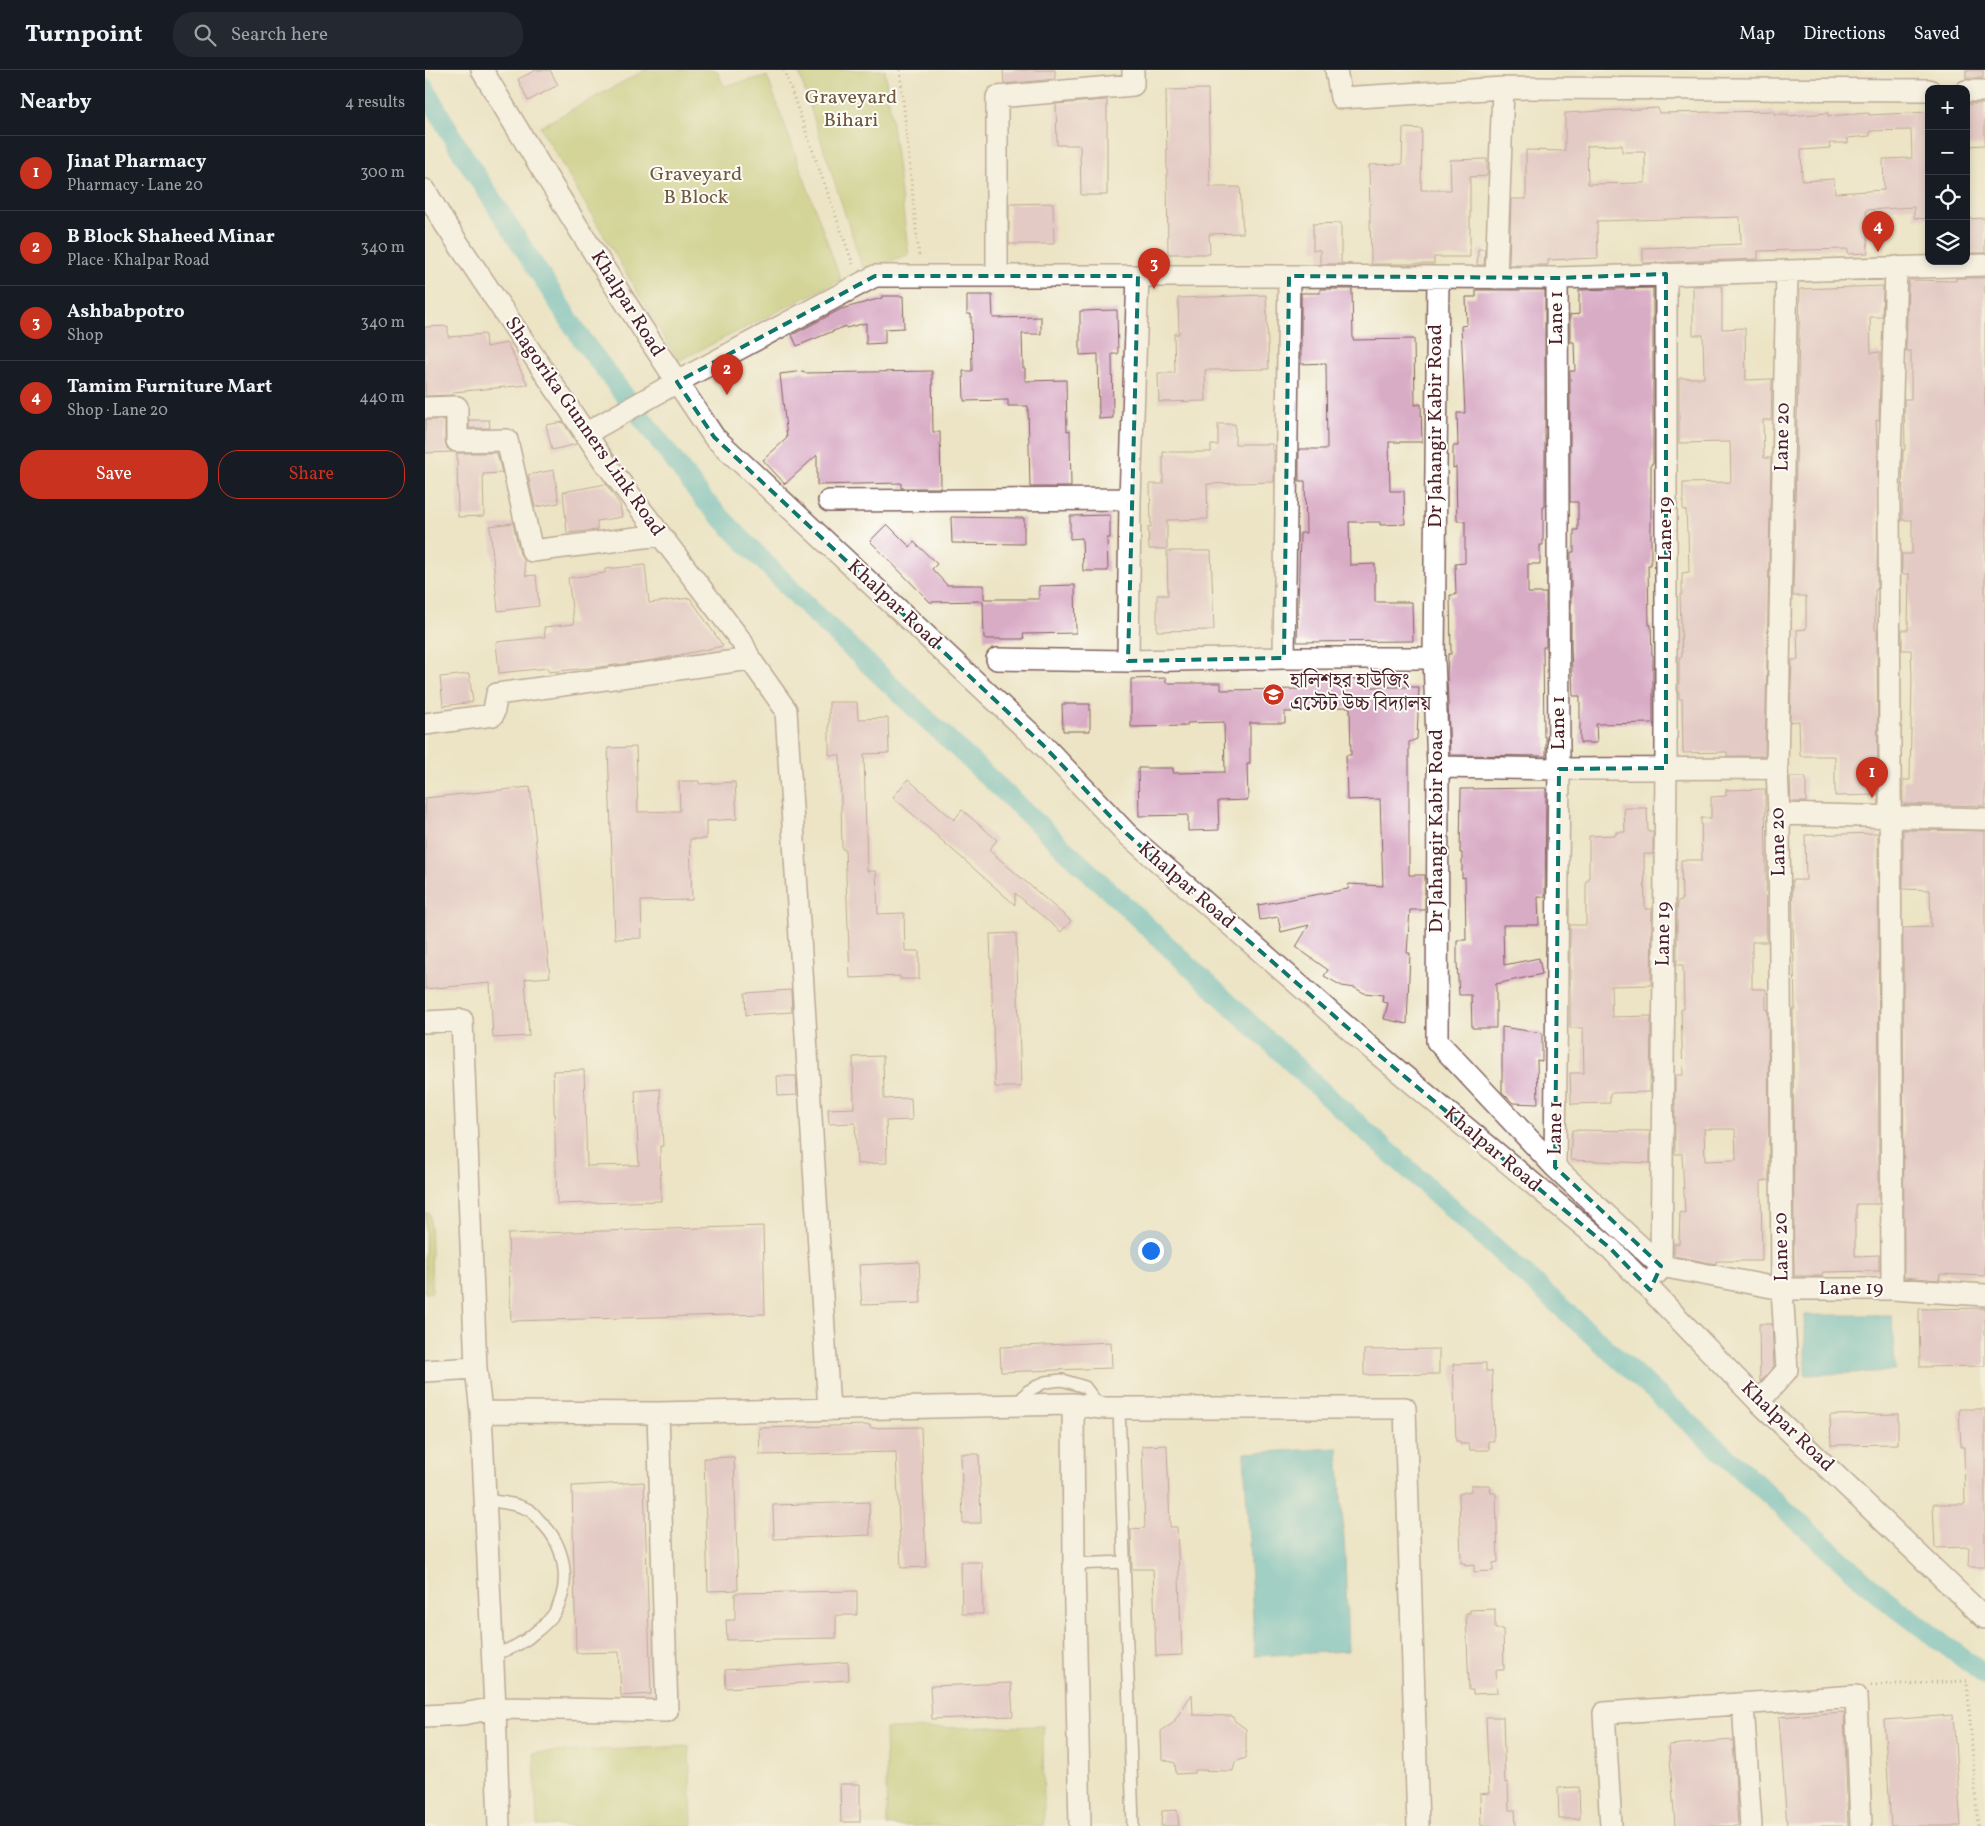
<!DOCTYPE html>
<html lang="en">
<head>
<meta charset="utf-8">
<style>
	:root { --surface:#171b24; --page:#242831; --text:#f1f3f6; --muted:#9ea1a6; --line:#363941; --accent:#c8321e }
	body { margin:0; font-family:Vollkorn,"Noto Serif Bengali",serif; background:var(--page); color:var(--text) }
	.controls { position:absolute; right:15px; top:15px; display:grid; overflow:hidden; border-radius:10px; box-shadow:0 2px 8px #0003 }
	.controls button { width:45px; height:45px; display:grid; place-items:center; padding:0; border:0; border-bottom:1px solid var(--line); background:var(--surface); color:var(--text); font:25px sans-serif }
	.you { position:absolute; left:725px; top:1180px; width:18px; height:18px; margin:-12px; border:4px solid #fff; border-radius:50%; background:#1a73e8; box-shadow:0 0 0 8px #1a73e833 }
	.badge { display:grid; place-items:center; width:32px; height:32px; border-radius:50%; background:var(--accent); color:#fff; font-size:16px; font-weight:700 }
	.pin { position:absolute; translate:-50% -41px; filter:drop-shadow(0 1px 2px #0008) }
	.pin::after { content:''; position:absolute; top:26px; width:18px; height:15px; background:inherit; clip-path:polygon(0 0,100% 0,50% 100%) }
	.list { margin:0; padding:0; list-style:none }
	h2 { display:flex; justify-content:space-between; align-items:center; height:65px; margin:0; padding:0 20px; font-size:21px }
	h2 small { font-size:16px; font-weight:400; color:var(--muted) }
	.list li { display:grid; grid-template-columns:32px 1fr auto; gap:15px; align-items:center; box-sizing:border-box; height:75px; padding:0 20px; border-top:1px solid var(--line) }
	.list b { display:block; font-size:19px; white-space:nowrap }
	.list p { margin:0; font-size:16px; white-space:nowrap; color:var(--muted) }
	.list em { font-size:16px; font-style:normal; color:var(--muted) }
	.actions { display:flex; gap:10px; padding:15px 20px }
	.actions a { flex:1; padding:11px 0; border:1px solid var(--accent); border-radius:20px; text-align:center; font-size:18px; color:var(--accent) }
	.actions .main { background:var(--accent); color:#fff }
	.icon { flex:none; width:28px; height:28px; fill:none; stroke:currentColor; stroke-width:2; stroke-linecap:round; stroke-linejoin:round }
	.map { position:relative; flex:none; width:1560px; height:1756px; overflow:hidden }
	header { display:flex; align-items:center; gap:30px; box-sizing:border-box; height:70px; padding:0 25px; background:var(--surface); border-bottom:1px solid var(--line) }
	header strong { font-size:24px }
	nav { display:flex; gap:28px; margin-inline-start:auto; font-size:18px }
	.search { width:350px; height:45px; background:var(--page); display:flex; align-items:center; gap:12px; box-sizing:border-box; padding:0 18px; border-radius:20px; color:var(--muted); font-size:19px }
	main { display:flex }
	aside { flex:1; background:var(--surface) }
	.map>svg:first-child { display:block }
	.green { fill:#b5c264; stroke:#807048 }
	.water { fill:#47b5c2; stroke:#486a76 }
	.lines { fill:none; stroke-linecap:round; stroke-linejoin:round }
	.canal { stroke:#47b5c2; stroke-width:20 }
	.building { fill:#d9acc6; fill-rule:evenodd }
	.lane-casing { stroke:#836461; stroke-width:14 }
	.street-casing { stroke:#836461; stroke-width:24 }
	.path { stroke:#836461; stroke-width:3; stroke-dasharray:1 4; stroke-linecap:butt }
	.lane { stroke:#fff; stroke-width:11 }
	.street { stroke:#fff; stroke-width:21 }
	.marked { fill:none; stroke:#0f766e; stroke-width:4; stroke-dasharray:10 6; stroke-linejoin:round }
	.labels { text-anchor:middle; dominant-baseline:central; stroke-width:4; stroke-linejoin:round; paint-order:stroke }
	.park-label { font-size:20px; fill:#6f583f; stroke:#fdfcf7 }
	.street-label { font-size:20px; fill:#4a1f2b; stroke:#fdfcf7 }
	.poi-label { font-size:20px; fill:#4a1f2b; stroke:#fdfcf7; text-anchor:start }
</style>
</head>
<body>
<header>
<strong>Turnpoint</strong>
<div class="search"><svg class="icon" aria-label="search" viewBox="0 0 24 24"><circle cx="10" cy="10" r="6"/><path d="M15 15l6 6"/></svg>Search here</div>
<nav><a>Map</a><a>Directions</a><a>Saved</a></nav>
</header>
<main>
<aside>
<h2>Nearby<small>4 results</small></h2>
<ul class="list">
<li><span class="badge">1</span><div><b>Jinat Pharmacy</b><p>Pharmacy · Lane 20</p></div><em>300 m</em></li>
<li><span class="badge">2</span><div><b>B Block Shaheed Minar</b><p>Place · Khalpar Road</p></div><em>340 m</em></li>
<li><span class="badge">3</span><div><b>Ashbabpotro</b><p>Shop</p></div><em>340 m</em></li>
<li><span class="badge">4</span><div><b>Tamim Furniture Mart</b><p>Shop · Lane 20</p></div><em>440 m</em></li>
</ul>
<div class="actions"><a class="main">Save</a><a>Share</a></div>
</aside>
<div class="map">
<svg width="1560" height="1756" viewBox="0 0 1560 1756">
	<rect width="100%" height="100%" fill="#fdfcf7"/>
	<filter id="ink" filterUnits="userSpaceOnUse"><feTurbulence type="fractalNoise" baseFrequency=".02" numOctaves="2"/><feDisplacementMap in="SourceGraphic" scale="10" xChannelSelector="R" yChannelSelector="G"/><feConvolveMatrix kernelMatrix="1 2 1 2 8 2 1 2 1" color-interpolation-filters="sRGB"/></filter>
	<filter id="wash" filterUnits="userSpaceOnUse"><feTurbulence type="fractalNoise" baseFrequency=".0096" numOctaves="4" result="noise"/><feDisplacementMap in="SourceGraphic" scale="20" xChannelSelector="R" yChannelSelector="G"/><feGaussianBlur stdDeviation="1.12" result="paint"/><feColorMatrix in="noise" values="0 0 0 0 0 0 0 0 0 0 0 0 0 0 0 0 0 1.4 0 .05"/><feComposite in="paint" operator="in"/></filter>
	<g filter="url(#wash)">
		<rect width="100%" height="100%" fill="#ece4c5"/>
		<!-- green -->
		<path class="green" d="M220 0H292L299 16 342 6 416 210 253 291 115 57Z
			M373 0H460L484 186 438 199Z
			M0 1143H5L7 1222 0 1223Z
			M618 1656 619 1756H462L460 1659Z
			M264 1676 267 1756H112L109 1683Z"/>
		<!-- water -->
		<path class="water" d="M1380 1245H1467L1470 1301 1380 1305Z
			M913 1378 920 1484 923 1581 830 1586 819 1383Z"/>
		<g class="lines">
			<!-- canal -->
			<path class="canal" d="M0 18 30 72 158 271 279 430 389 543 899 1023 1458 1528 1560 1605"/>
		</g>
		<g id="blocks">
			<!-- building -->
			<path class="building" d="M111 0H125L133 15 103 31 93 9Z
				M578 0H630V9L579 14Z
				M1541 0H1558V8H1541Z
				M783 19 785 117H815L818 163 784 164 785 184H743L741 20Z
				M682 30V125H656L655 75H632L631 34Z
				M1541 34H1560V75L1541 76Z
				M1233 38 1234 43 1349 41V44H1363V46L1403 43V46L1444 43V45L1503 42 1504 149 1489 148V137L1441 140 1443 183 1423 184V179L1333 181V189L1218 193V178L1316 174 1315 147 1172 151 1173 188 1123 190V195H1084L1086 129H1101V80L1140 81V43ZM1486 60 1487 88 1458 89 1459 120 1410 123 1409 109 1377 111 1376 80 1405 78 1404 73H1423V68L1445 66V61ZM1197 75V82H1220V113L1163 114 1162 76Z
				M978 58 997 59 996 120H1026L1025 90 1062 89V106L1045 107V187H1009V194H946L944 95 977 94Z
				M628 133 629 174H584V134Z
				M1560 148V183H1541V149Z
				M916 153V193L927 194H895V180H888V154Z
				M1053 179H1060L1059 195H1052Z
				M1531 208H1560V736L1478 734V710H1485L1487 608 1486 580H1477V560H1483L1484 504H1477V484H1487V450H1477L1478 380H1480L1479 329H1486V281H1481L1483 216 1484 210 1531 211Z
				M1268 216H1297V259L1320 258 1321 310 1347 309 1346 350H1338L1339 388H1346L1340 686H1302V682L1258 683 1257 629H1254V587H1257L1255 525H1257V503L1264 502 1263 462H1262L1261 440H1258V413L1306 412 1305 372 1254 373V308H1279L1278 265H1268Z
				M1458 216 1457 247H1445L1446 283 1455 282V309L1454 350H1451L1453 380 1452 520H1450V560H1452L1453 725 1410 726V686H1375L1374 651 1365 652 1367 590H1373L1372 560 1381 559V526H1368L1375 219Z
				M1228 218V393L1226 394V495H1223L1224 555H1226L1227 585H1228V653L1171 654 1172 673H1155V626H1148L1146 577V482H1149V460H1153V432H1145V301H1150L1149 272H1145V245L1154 244V220Z
				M895 219H927L928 270 989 269 990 335 996 334 997 372H964L965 421H979L980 454 955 455V452H924L925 495 950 494V532H987L988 571 872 572 875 463H881L880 411H874V379H902L901 293 876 294V223H895Z
				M1051 220H1120V437H1118V475H1115V494H1103V523H1121V577H1118L1119 667H1121V686L1025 685 1022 607 1023 584H1026L1025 525H1031L1030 494 1040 493V451H1032L1031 397 1028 398V376H1033L1032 343H1040L1036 256 1042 255 1041 227H1051Z
				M542 225H567L568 248 616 247V264H597L598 298H600V311L641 310 642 361 645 360 646 417H605L603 336H583V330L539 331 538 301H547L546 244H542Z
				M841 225 844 299 780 300 781 331 734 332 733 303H750L749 264H754L753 228Z
				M457 226H478L479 258 460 259V273L441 274V253L421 258V256L372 276 367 265 416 239 457 228Z
				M692 240 693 284H687L688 348 674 349 673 284 655 285V241Z
				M23 256V267L60 264 61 277 82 273 103 315 28 322V325L0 326V257Z
				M379 301V303L507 301 508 362H515L516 418H476V413L392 415V385L360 414 338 390 362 368 355 304Z
				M0 350H20V371L22 378 27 382 0 383Z
				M44 350H64L65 358H44Z
				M138 352 152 374 127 380 121 355Z
				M793 354H810V374H847V380H849V412L782 414 783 449 742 450V479H724L723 457H726L725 414H738V382H786V375H793Z
				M32 383H72L77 403 58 404 59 446 33 447Z
				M129 400 134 433 110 437 103 405Z
				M181 414 195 435 197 447 172 451V460L142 463 138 422Z
				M685 445V468H682L683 501H658L657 468 645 469V446Z
				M526 447 599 448V474L527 473Z
				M88 453 95 484 99 490 101 506 111 505 114 536 73 541 65 456Z
				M462 454 485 477 489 472 512 494 507 499 522 515H559V529H614V516L650 515 651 563 598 564 599 569H559L558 531 505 532 445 471Z
				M742 481H786L789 560 732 561V525H743Z
				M220 495 224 533 265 528 298 576 230 590 174 597 124 602 123 598 74 603 71 572 120 567 119 557 149 554 143 508 180 503V499Z
				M44 604 48 632 18 636 15 607Z
				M741 608V613H796V620L882 619V611L942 609V617H994L992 669 984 672V805H1000V840H985L982 883H985L982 954 959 949 963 933 957 932 958 925 939 923 930 918 917 916 899 906 903 900 871 877 884 855 856 862 853 847 835 850 833 835 923 819 924 814 958 816 955 729 922 730 921 685H926L925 637 867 638V642H860V653H825V694H822L823 730 793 731 794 760 763 761V745L714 746 713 698H748V703L800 702 799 652 762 653V656L706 657V609Z
				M404 632H432L433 649 463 648 464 683 439 684 442 801H451L453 844 479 843 480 881H494V909H475V906L425 908 420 779H417L415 685H404Z
				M637 634H665V661H638Z
				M211 677 213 742 255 741 254 711H274V714L310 712 312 749 281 751V769H265L267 830 216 831 217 868 190 869 183 678Z
				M1365 707H1381V732H1366Z
				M483 709 529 750 537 740 572 770 564 780 646 851 636 862 590 823V835L468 727Z
				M105 717 125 907 100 909 104 966 68 968 65 913 0 919V728Z
				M1121 718 1120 827H1113L1114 855H1078L1079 895 1114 888 1117 904 1071 914V958H1047L1046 925H1034L1032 893V870H1041L1040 807 1037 808V783H1035L1036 719Z
				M1340 719 1342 872H1327V919H1341V940H1343L1344 1110 1336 1111 1337 1191H1291V1194L1249 1186V1174H1254L1255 1142 1260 1143 1257 1084H1250V1005H1258L1256 939H1259L1258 895H1252V839L1253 831 1257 830 1256 790H1277L1276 748H1286V727L1301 726V720ZM1279 1059H1310L1311 1090 1280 1091Z
				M1199 738H1222L1223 761H1228V784H1219L1220 839H1227L1226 915 1186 916 1187 947 1226 946 1225 1022 1185 1023V1033L1146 1034 1145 1003H1159L1158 958H1145V855H1161V811L1164 810V766L1191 765V762H1200Z
				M1478 760 1560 761V1206L1515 1204 1514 1210 1479 1207 1478 858 1506 857 1505 820 1478 819Z
				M1453 763 1454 1134H1431V1149H1430V1186L1454 1185V1201L1398 1202 1397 1206H1369L1368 939H1370L1367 810H1381L1380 765Z
				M591 863 596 1017H570L565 864Z
				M366 920 367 942 321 945 320 923Z
				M1077 957 1117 963V991L1112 990 1113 1034 1088 1033 1077 1022Z
				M458 986 459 1029 486 1028 487 1050 461 1051 462 1093 432 1094 430 1053 404 1054 403 1039 429 1038 428 987Z
				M159 1000 162 1096 214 1095 210 1021 235 1019 238 1076H235L236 1131 132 1134 128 1001Z
				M352 1006H371L372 1025 353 1026Z
				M1147 1060 1225 1061V1093L1145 1090Z
				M338 1156 340 1244 86 1251 83 1164Z
				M494 1192 496 1233 437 1235 434 1195Z
				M1560 1238V1296L1495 1297 1494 1239Z
				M1334 1254H1347L1349 1296 1335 1312Z
				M686 1272 687 1298 576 1302 575 1277Z
				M1014 1279V1304L939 1305V1280Z
				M1061 1293V1301H1067L1069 1371H1063L1064 1380H1045L1044 1374H1035V1371H1031L1028 1294Z
				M1534 1339H1560V1497H1543L1544 1477 1510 1478 1508 1434H1540L1539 1377H1536Z
				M1473 1344V1374L1406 1375 1405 1345Z
				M445 1355V1358L496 1357 501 1497 476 1498 471 1382 335 1385 334 1358Z
				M742 1375 745 1457H752L757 1585 731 1586 728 1499H707L706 1459 720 1458 717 1376Z
				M536 1384H554L556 1453H538Z
				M309 1387 313 1520 283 1521 279 1388Z
				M219 1412 226 1624 196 1626 194 1582 151 1583 147 1416Z
				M1046 1415H1065L1066 1423H1071L1073 1492 1068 1493V1501L1049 1502V1495L1040 1496V1493H1036L1034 1424 1046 1421Z
				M444 1432 445 1465 349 1469 348 1435Z
				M536 1492H557L558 1544H537Z
				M432 1521V1545H411V1568L302 1570 301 1550H310V1523Z
				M1070 1539V1559H1078L1079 1600H1071L1072 1623 1048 1624V1620H1044L1041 1543H1045V1540Z
				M423 1592 424 1610 301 1618 300 1600Z
				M586 1613 588 1646 507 1649 505 1616Z
				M767 1624 768 1645 807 1646 810 1651 821 1659V1688L810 1692 808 1701 770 1700V1703L751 1704 750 1693 737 1689 736 1661 748 1653Z
				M1419 1642 1423 1756H1362L1354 1647Z
				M1528 1645 1536 1756H1466L1459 1650Z
				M1061 1647H1078L1080 1713 1083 1712 1084 1740H1090L1091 1756H1056L1055 1724 1064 1723Z
				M1308 1670 1313 1756H1250L1244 1675Z
				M415 1714H435V1752H416Z
				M1154 1717 1155 1749H1134L1133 1718Z
				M752 1740 754 1756H736L737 1741Z"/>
		</g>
	</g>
	<g filter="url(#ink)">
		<use href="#blocks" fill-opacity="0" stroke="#836461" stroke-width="1"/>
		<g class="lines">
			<defs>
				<path id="lane" d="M591 1335 603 1321 620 1312 637 1310 660 1317 676 1338
					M694 1338 708 1756
					M59 1430C73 1432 91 1433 104 1440 108 1442 112 1448 115 1451 140 1474 147 1513 130 1542 124 1553 111 1561 102 1569 93 1575 78 1584 67 1582
					M649 1494 699 1492"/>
				<path id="street" d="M57 0C131 124 208 247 289 367L618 675 702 764 948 980 1186 1179 1334 1332 1560 1548
					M911 0 916 28 1078 18
					M1541 21H1560
					M0 120 20 154 179 391 317 572 325 589 361 640 404 1340
					M572 206V27L708 15V0
					M713 206 705 429 703 591 859 588
					M1013 208 1009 588 1013 697 1012 971 1130 1097 1236 1196
					M1071 208 1078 18 1504 20
					M0 338 32 337V371L82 370 107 481 235 465
					M160 364 252 312 450 206H864
					M404 431 705 429
					M1009 588H859L864 206 1132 208 1560 195
					M572 589 703 591
					M0 654 68 645 72 624 325 589
					M1013 697 1134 699 1352 698
					M1354 744 1560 749
					M0 952 37 950 51 1298 56 1342
					M1130 1097 1134 699 1132 208
					M1236 1196 1357 1219H1467L1560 1225
					M1232 1203 1236 1196 1241 698V204
					M1467 1219 1464 422 1471 197
					M0 1301 51 1298
					M1334 1332 1362 1300 1357 1219 1354 744 1352 698 1362 201
					M648 1334 649 1494 655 1756
					M1318 1634 1326 1756
					M0 1646 38 1644 70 1638 242 1641 233 1343
					M74 1756 70 1638 56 1342 233 1343 648 1334 676 1338H980L993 1756
					M1186 1756 1179 1643 1431 1626 1436 1756"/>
			</defs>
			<!-- lane casing -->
			<use href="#lane" class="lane-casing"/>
			<!-- street casing -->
			<use href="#street" class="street-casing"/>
			<!-- path -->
			<path class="path" d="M359 0 429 197
				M475 0 494 188
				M1446 1615 1542 1611 1553 1756"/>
			<!-- lane -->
			<use href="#lane" class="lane"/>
			<!-- street -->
			<use href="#street" class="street"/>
		</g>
	</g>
	<!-- marked area -->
	<path d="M0 0H1560V1756H0ZM1241 204V698L1134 699 1130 1097 1236 1196 1225 1220 1186 1179 948 980 702 764 618 675 289 367 252 312 450 206H713L703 591 859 588 864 206 1132 208Z" fill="#ece4c5" fill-opacity=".55" fill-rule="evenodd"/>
	<path class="marked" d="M1241 204V698L1134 699 1130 1097 1236 1196 1225 1220 1186 1179 948 980 702 764 618 675 289 367 252 312 450 206H713L703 591 859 588 864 206 1132 208Z"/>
	<!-- icons -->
	<defs>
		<symbol id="school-disc" viewBox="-11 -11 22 22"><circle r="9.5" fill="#c8321e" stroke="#fdfcf7"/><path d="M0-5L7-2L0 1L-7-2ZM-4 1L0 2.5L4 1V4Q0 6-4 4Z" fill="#fff"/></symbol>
	</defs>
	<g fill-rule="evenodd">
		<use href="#school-disc" x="836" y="612" width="25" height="25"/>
	</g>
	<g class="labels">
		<!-- park labels -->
		<g class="park-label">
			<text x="426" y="28">Graveyard<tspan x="426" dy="23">Bihari</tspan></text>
			<text x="271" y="105">Graveyard<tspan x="271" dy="23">B Block</tspan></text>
		</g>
		<!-- street labels -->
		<g class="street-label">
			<text transform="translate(202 234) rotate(58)">Khalpar Road</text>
			<text transform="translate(1132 248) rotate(-90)">Lane 1</text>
			<text transform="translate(1011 356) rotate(-90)">Dr Jahangir Kabir Road</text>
			<text transform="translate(159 357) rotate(55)">Shagorika Gunners Link Road</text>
			<text transform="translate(1358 367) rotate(-89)">Lane 20</text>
			<text transform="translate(1241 459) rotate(-90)">Lane 19</text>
			<text transform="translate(469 535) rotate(43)">Khalpar Road</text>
			<text transform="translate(1134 653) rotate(-90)">Lane 1</text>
			<text transform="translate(1012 761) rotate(-90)">Dr Jahangir Kabir Road</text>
			<text transform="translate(1354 772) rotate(-91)">Lane 20</text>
			<text transform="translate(761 816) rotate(41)">Khalpar Road</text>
			<text transform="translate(1239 864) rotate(-89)">Lane 19</text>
			<text transform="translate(1131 1058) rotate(-89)">Lane 1</text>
			<text transform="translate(1067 1080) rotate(40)">Khalpar Road</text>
			<text transform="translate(1357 1177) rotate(-91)">Lane 20</text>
			<text x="1426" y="1219">Lane 19</text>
			<text transform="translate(1362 1357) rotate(44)">Khalpar Road</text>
		</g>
		<!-- poi labels -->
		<g class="poi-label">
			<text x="865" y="612">হালিশহর হাউজিং<tspan x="865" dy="23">এস্টেট উচ্চ বিদ্যালয়</tspan></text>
		</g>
	</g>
</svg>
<div class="controls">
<button>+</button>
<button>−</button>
<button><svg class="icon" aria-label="locate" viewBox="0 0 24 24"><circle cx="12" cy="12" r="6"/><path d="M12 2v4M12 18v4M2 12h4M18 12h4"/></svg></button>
<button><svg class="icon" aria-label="layers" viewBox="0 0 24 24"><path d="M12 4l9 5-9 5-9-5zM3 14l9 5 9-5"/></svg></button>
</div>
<div class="you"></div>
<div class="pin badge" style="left:1447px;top:728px">1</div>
<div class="pin badge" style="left:302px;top:325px">2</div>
<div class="pin badge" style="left:729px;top:219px">3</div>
<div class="pin badge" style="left:1453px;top:182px">4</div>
</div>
</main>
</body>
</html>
